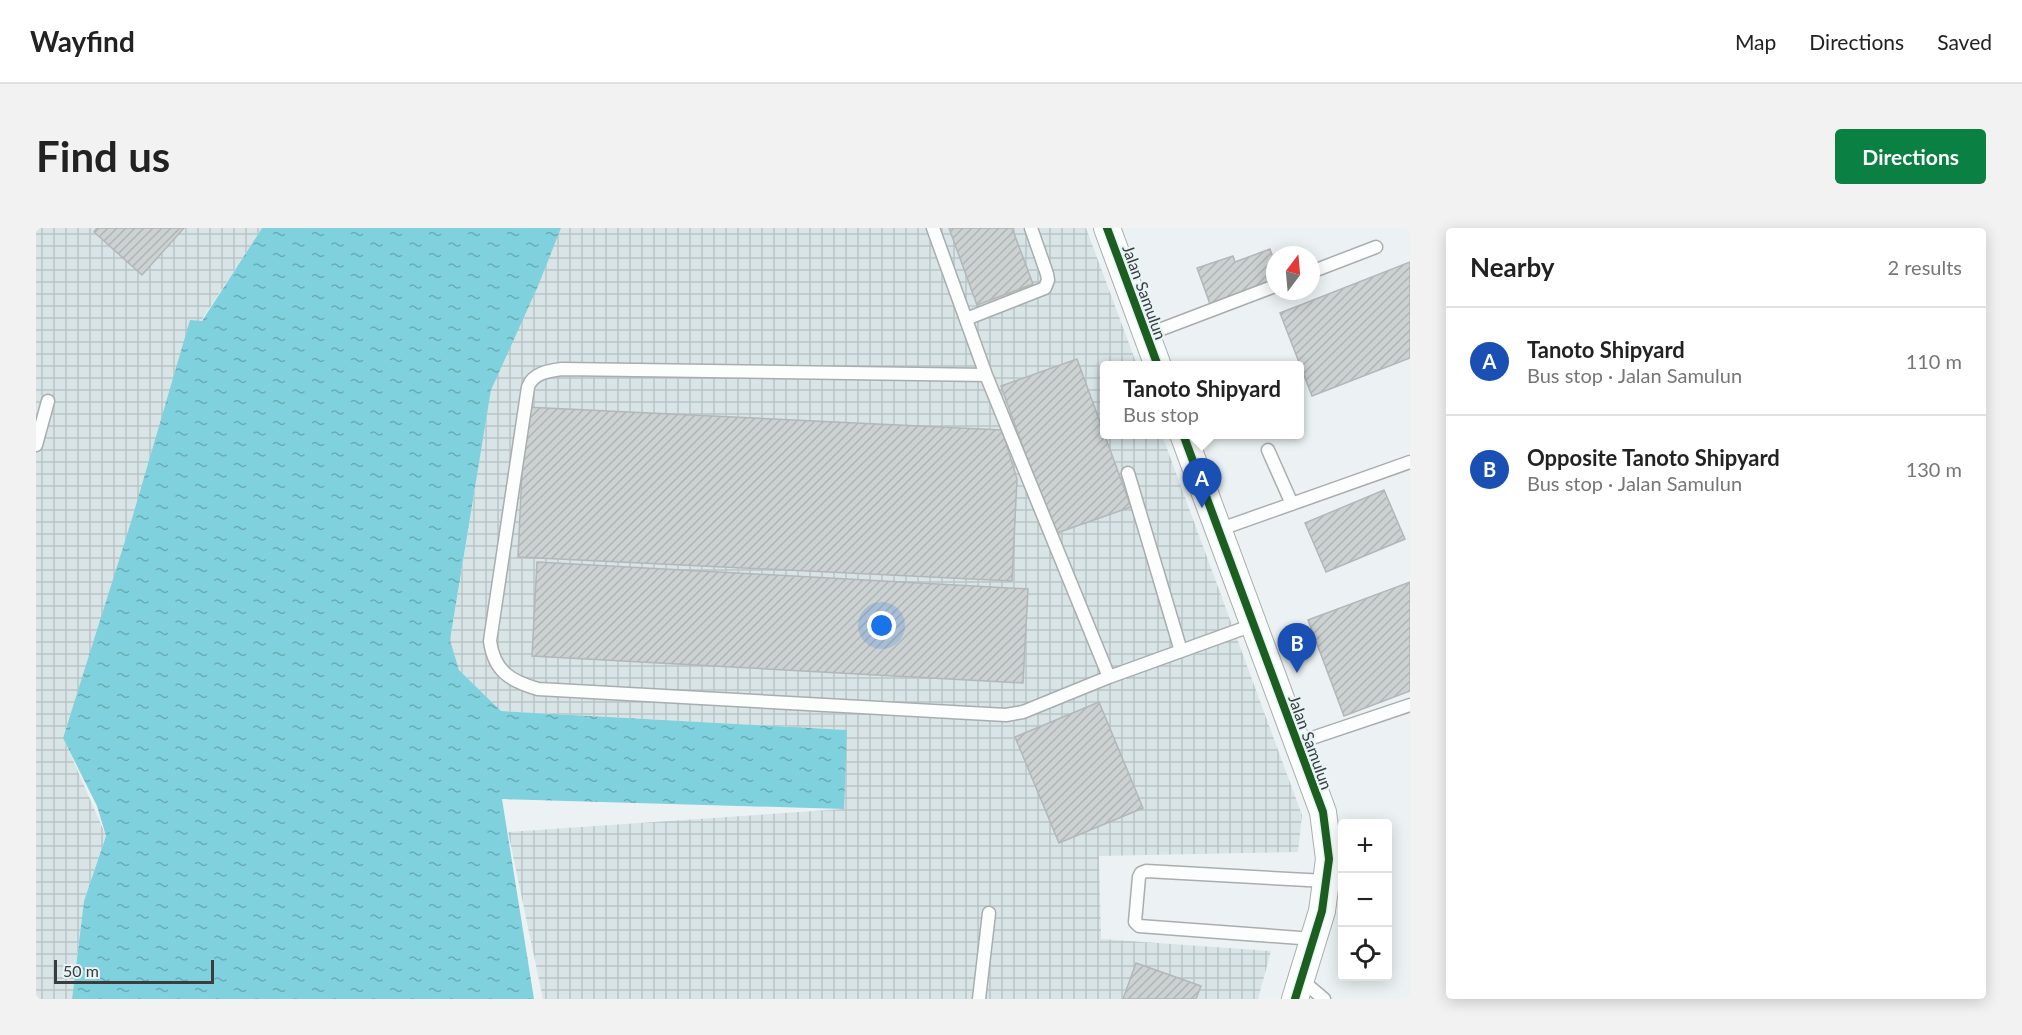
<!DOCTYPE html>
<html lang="en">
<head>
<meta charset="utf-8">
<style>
	:root { --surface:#fff; --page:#f2f2f2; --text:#222; --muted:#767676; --line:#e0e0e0; --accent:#0b8043 }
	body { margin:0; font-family:Lato,sans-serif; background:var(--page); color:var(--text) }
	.controls { position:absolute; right:18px; bottom:18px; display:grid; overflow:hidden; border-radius:6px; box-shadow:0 3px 15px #0003 }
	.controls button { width:54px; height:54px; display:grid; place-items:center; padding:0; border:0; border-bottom:2px solid var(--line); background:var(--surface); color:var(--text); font:30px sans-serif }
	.compass { position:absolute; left:1230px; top:18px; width:54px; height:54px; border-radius:50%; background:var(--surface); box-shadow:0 3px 15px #0003; rotate:16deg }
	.scale { position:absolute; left:18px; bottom:15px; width:160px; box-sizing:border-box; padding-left:6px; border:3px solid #393d3e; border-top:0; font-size:16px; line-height:21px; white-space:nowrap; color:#393d3e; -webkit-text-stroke:4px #e9f4f6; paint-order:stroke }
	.you { position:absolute; left:846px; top:398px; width:21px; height:21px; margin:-15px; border:4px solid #fff; border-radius:50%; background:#1a73e8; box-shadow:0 0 0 9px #1a73e833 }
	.badge { display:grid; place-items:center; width:39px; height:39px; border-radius:50%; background:var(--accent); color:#fff; font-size:20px; font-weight:700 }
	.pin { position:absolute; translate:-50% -50px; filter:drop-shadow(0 2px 3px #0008) }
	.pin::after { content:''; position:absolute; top:32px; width:21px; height:18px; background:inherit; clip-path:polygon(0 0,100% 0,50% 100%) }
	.popup { position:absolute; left:1064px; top:133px; width:204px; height:78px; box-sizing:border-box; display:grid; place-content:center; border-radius:6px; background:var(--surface); filter:drop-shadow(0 2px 4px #0005); font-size:20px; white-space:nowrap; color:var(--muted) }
	.popup b { font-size:22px; color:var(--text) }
	.popup::after { content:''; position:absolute; left:50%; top:100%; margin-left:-12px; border:12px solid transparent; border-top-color:var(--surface) }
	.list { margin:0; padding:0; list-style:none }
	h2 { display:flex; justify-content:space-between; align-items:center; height:78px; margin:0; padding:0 24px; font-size:26px }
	h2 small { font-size:20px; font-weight:400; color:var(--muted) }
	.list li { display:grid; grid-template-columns:39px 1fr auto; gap:18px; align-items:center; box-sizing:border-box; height:108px; padding:0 24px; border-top:2px solid var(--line) }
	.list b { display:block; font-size:22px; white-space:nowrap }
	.list p { margin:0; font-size:20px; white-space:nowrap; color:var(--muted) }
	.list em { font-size:20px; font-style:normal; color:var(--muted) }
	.icon { flex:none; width:33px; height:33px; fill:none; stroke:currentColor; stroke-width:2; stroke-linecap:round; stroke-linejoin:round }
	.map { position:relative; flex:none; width:1374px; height:771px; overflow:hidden; border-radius:6px }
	header { display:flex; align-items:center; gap:36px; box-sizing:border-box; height:84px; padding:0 30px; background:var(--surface); border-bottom:2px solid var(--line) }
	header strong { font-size:28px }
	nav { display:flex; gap:33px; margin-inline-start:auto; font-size:21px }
	.intro { display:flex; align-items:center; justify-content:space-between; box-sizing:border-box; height:144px; padding:0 36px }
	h1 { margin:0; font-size:42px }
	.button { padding:15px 27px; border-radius:6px; background:var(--accent); color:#fff; font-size:21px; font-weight:700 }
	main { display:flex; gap:36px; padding:0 36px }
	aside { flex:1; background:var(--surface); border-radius:6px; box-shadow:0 3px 15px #0003 }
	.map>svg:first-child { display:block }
	.industrial { fill:url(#industrial-grid) }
	.water { fill:url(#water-ripples) }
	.building { fill:url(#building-hatch); stroke:#b3b7b8; stroke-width:1.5 }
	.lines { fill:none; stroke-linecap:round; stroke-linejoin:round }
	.lane-casing { stroke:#a9adae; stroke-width:15 }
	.street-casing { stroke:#a9adae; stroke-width:28 }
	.lane { stroke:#fcfdfd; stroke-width:12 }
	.street { stroke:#fcfdfd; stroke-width:26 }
	.cycleway-casing { stroke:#e9f4f6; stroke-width:11 }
	.cycleway { stroke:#1b5e20; stroke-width:8 }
	.labels { text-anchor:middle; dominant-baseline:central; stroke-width:4.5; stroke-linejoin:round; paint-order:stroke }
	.street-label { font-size:16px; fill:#393d3e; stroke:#e9f4f6 }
</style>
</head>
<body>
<header>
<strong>Wayfind</strong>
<nav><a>Map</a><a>Directions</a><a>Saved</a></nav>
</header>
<div class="intro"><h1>Find us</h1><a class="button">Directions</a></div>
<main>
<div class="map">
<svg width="1374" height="771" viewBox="0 0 1374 771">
	<defs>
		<pattern id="industrial-grid" width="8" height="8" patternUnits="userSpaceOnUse" patternTransform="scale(1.5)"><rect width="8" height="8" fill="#d8e4e6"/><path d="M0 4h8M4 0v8" fill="none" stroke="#bac4c6"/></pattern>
		<pattern id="water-ripples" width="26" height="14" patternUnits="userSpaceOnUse" patternTransform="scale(1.5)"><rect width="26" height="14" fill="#7fd1dd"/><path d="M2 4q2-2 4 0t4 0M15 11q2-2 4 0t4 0" fill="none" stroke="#69abb5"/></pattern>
		<pattern id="building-hatch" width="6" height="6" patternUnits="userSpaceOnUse" patternTransform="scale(1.5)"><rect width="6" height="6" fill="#ccd1d1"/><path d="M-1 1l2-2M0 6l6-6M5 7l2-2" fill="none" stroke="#b0b4b4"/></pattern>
	</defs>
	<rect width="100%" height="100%" fill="#ecf2f3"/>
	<!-- industrial -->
	<path class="industrial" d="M0 0H226L165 93 27 509 70 608 48 673 36 771H0Z
		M523 0H1050L1101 137 1068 138V206L1126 207 1266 587 1262 624 1063 628 1065 711 1235 723 1222 771H507L472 604 807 581 810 502 465 483 423 442 414 412 455 162Z"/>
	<!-- water -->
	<path class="water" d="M226 0H525L502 58 455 162 414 412 423 442 465 483 811 502 808 581 466 571 498 771H36L48 673 70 608 61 578 27 510 95 294 154 92 166 93Z"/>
	<!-- building -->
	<path class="building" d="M61 0H148L106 47 58 4Z
		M913 0H976L997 56 941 77Z
		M1234 21 1239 35V54L1174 76 1161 40 1197 28 1199 34Z
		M1374 34V130L1276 168 1244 85Z
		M1041 131 1095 279 1018 306 965 158Z
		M489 179 966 202 981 251 976 353 482 329Z
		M1348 262 1369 311 1290 344 1269 295Z
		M501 334 992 361 987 455 496 428Z
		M1374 354V463L1308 488 1272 392Z
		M1063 474 1107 580 1023 615 979 509Z
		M1100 735 1165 758 1160 771H1087Z"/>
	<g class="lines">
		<defs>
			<path id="lane" d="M897 0 950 147 1073 449
				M1275 44 1340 19
				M930 91 1009 60 1012 52 1011 46 995 0
				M1110 107 1239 58
				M950 147 526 141C512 143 497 145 492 159L454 413C458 443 474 453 502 461L970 487 987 484 1073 449 1217 397
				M0 217 12 173
				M1232 222 1256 276
				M1092 245 1145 423
				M1182 302 1374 234
				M1261 515 1374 477
				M1278 711 1103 698 1099 694 1103 649 1105 645 1110 643 1290 653
				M1264 756 1275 760 1288 771
				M943 771 953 685"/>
			<path id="street" d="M1071 0 1122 138
				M1147 206 1287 584 1293 631 1286 683 1259 771"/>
		</defs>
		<!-- lane casing -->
		<use href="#lane" class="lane-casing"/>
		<!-- street casing -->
		<use href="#street" class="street-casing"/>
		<!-- lane -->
		<use href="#lane" class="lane"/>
		<!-- street -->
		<use href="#street" class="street"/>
		<defs>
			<path id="cycleway" d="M1071 0 1122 138
				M1147 206 1287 584 1293 631 1286 683 1259 771"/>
		</defs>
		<!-- cycleway casing -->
		<use href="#cycleway" class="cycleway-casing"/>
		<!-- cycleway -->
		<use href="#cycleway" class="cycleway"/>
	</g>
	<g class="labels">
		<!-- street labels -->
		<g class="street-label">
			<text transform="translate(1109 64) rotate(70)">Jalan Samulun</text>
			<text transform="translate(1275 514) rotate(70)">Jalan Samulun</text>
		</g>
	</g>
</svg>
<div class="controls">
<button>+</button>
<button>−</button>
<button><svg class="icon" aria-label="locate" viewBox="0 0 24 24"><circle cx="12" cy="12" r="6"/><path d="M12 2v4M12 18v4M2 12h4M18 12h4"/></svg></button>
</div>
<svg class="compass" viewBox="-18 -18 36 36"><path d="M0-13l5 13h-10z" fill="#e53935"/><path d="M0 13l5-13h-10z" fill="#767676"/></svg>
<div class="scale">50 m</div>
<div class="you"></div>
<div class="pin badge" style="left:1166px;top:280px;background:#1a4fb4">A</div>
<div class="popup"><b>Tanoto Shipyard</b>Bus stop</div>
<div class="pin badge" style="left:1261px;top:445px;background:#1a4fb4">B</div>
</div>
<aside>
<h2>Nearby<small>2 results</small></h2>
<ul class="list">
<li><span class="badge" style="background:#1a4fb4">A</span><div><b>Tanoto Shipyard</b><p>Bus stop · Jalan Samulun</p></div><em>110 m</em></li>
<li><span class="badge" style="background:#1a4fb4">B</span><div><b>Opposite Tanoto Shipyard</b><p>Bus stop · Jalan Samulun</p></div><em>130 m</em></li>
</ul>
</aside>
</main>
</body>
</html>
